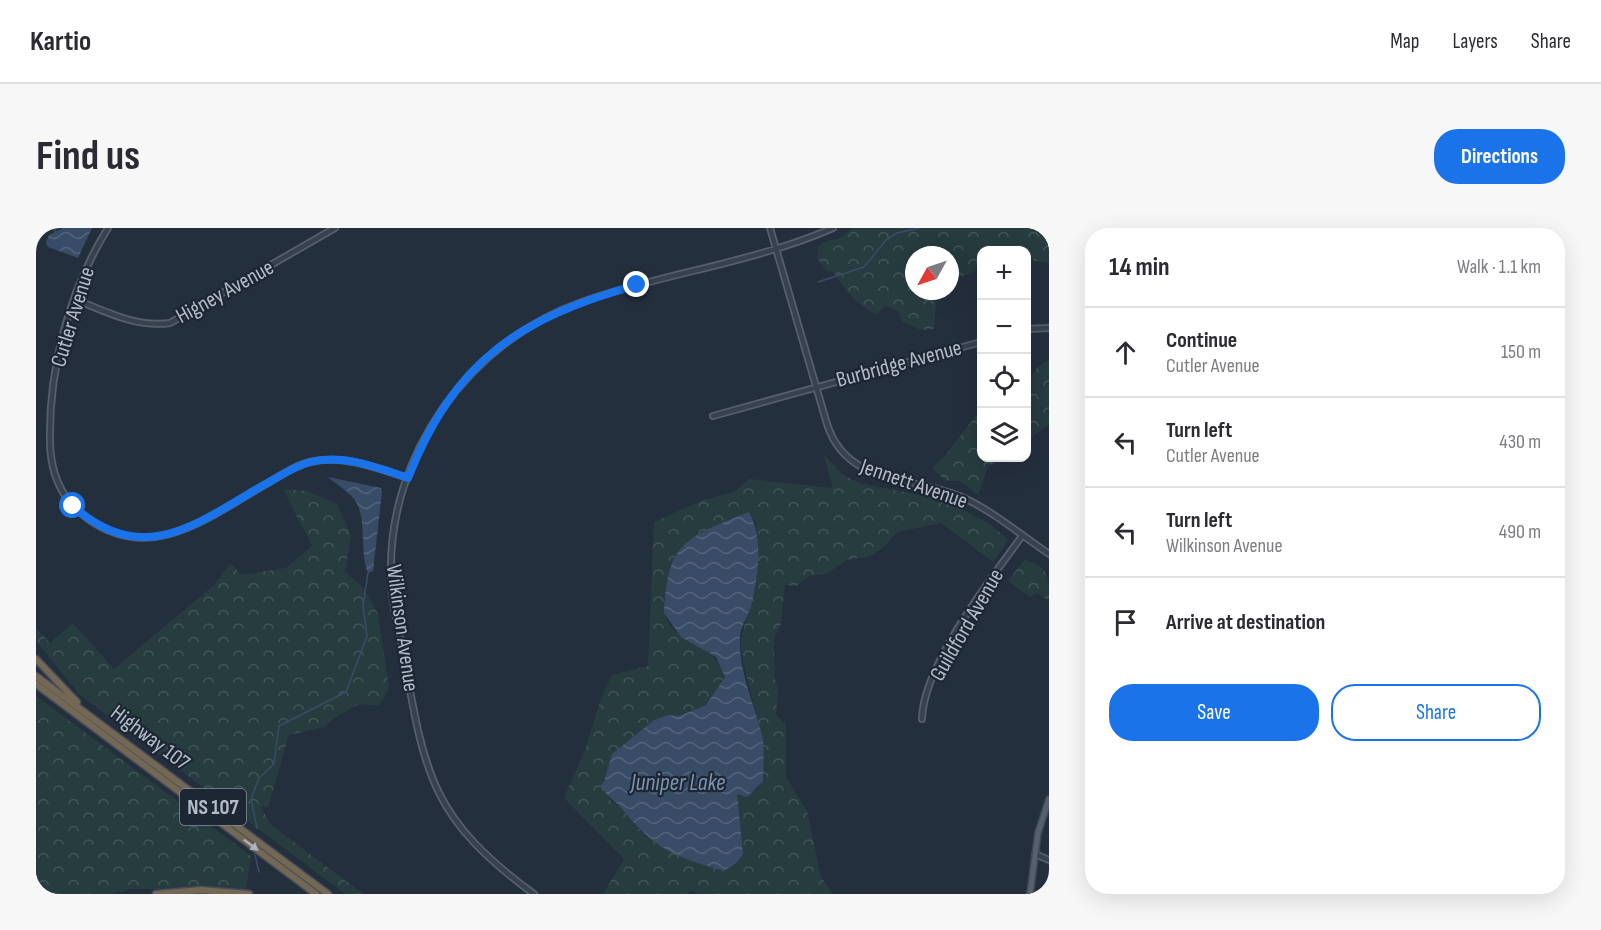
<!DOCTYPE html>
<html lang="en">
<head>
<meta charset="utf-8">
<style>
	:root { --surface:#fff; --page:#f7f7f7; --text:#2b2b33; --muted:#7c7c81; --line:#e1e1e2; --accent:#1a73e8 }
	body { margin:0; font-family:"Sofia Sans Condensed",sans-serif; background:var(--page); color:var(--text) }
	.controls { position:absolute; right:18px; top:18px; display:grid; overflow:hidden; border-radius:12px; box-shadow:0 6px 24px #0002 }
	.controls button { width:54px; height:54px; display:grid; place-items:center; padding:0; border:0; border-bottom:2px solid var(--line); background:var(--surface); color:var(--text); font:30px sans-serif }
	.compass { position:absolute; left:869px; top:18px; width:54px; height:54px; border-radius:50%; background:var(--surface); box-shadow:0 6px 24px #0002; rotate:230deg }
	.stop { position:absolute; width:18px; height:18px; margin:-14px; border:4px solid #1a73e8; border-radius:50%; background:#fff }
	.stop.end { background:#1a73e8; border-color:#fff; box-shadow:0 2px 6px #0008 }
	.list { margin:0; padding:0; list-style:none }
	h2 { display:flex; justify-content:space-between; align-items:center; height:78px; margin:0; padding:0 24px; font-size:26px }
	h2 small { font-size:20px; font-weight:400; color:var(--muted) }
	.list li { display:grid; grid-template-columns:39px 1fr auto; gap:18px; align-items:center; box-sizing:border-box; height:90px; padding:0 24px; border-top:2px solid var(--line) }
	.list b { display:block; font-size:22px; white-space:nowrap }
	.list p { margin:0; font-size:20px; white-space:nowrap; color:var(--muted) }
	.list em { font-size:20px; font-style:normal; color:var(--muted) }
	.actions { display:flex; gap:12px; padding:18px 24px }
	.actions a { flex:1; padding:14px 0; border:2px solid var(--accent); border-radius:24px; text-align:center; font-size:21px; color:var(--accent) }
	.actions .main { background:var(--accent); color:#fff }
	.icon { flex:none; width:33px; height:33px; fill:none; stroke:currentColor; stroke-width:2; stroke-linecap:round; stroke-linejoin:round }
	.map { position:relative; flex:none; width:1013px; height:666px; overflow:hidden; border-radius:24px }
	header { display:flex; align-items:center; gap:36px; box-sizing:border-box; height:84px; padding:0 30px; background:var(--surface); border-bottom:2px solid var(--line) }
	header strong { font-size:28px }
	nav { display:flex; gap:33px; margin-inline-start:auto; font-size:21px }
	.intro { display:flex; align-items:center; justify-content:space-between; box-sizing:border-box; height:144px; padding:0 36px }
	h1 { margin:0; font-size:42px }
	.button { padding:15px 27px; border-radius:24px; background:var(--accent); color:#fff; font-size:21px; font-weight:700 }
	main { display:flex; gap:36px; padding:0 36px }
	aside { flex:1; background:var(--surface); border-radius:24px; box-shadow:0 6px 24px #0002 }
	.map>svg:first-child { display:block }
	.forest { fill:url(#forest-crowns); fill-rule:evenodd }
	.water { fill:url(#water-waves) }
	.lines { fill:none; stroke-linecap:round; stroke-linejoin:round }
	.stream { stroke:#394c67; stroke-width:1.5 }
	.minor-casing { stroke:#565f6c; stroke-width:8 }
	.major-casing { stroke:#414a57; stroke-width:8 }
	.highway-casing { stroke:#434c59; stroke-width:9 }
	.minor { stroke:#38414e; stroke-width:4.5 }
	.major { stroke:#56606e; stroke-width:5 }
	.highway { stroke:#746855; stroke-width:6 }
	.oneway { fill:#aeb4bd }
	.route { stroke:#1a73e8; stroke-width:8 }
	.labels { text-anchor:middle; dominant-baseline:central; stroke-width:4.5; stroke-linejoin:round; paint-order:stroke }
	.shield { fill:#1d2633; stroke:#878f9c; stroke-width:1.5 }
	.shield-label { font-size:21px; font-weight:bold; fill:#b4bcc9 }
	.street-label { font-size:22px; fill:#b4bcc9; stroke:#1d2633 }
	.water-label { font-size:24px; font-style:italic; fill:#7c92b1; stroke:#1d2633 }
</style>
</head>
<body>
<header>
<strong>Kartio</strong>
<nav><a>Map</a><a>Layers</a><a>Share</a></nav>
</header>
<div class="intro"><h1>Find us</h1><a class="button">Directions</a></div>
<main>
<div class="map">
<svg width="1013" height="666" viewBox="0 0 1013 666">
	<defs>
		<pattern id="forest-crowns" width="20" height="18" patternUnits="userSpaceOnUse" patternTransform="scale(1.5)"><rect width="20" height="18" fill="#263c3f"/><path d="M2 6a3 3 0 1 1 6 0M12 15a3 3 0 1 1 6 0" fill="none" stroke="#435659"/></pattern>
		<pattern id="water-waves" width="16" height="10" patternUnits="userSpaceOnUse" patternTransform="scale(1.5)"><rect width="16" height="10" fill="#394c67"/><path d="M0 5q4-4 8 0t8 0" fill="none" stroke="#53647b"/></pattern>
	</defs>
	<rect width="100%" height="100%" fill="#242f3e"/>
	<!-- forest -->
	<path class="forest" d="M817 0H1013V35L999 33 991 27 990 22 979 18 962 22H945V37C936 47 927 50 914 48V27H878V63H901L898 101 885 102 867 94 862 83 849 78 841 87C822 77 808 63 798 44L790 43 781 30 782 18 788 14 805 10Z
		M1013 132V197L991 212C990 184 982 145 1013 132Z
		M945 181V230H967L952 239 942 267 924 253H910L896 240 909 228Z
		M788 227 806 246 823 255 908 272 954 296 972 312 957 334 905 295 861 304 849 318 835 328 811 332 790 346 773 348 761 358 749 357 745 396 738 411 739 452 742 462 740 487 750 496V549L771 583 785 649 796 664 794 666H663L654 662 652 666H567L588 631 528 570 550 519 565 470 576 447 612 438 618 294 667 272 699 264 713 251 797 260ZM713 284 720 295C718 322 720 353 714 379 710 397 702 408 706 428 712 462 740 534 720 562L701 565 610 609 585 580 574 572 568 555 576 526 618 492 632 487 642 488 670 477 689 449C683 416 631 415 629 383 627 371 630 358 632 346Z
		M247 261 272 263 301 276 315 307 309 344 327 359 342 386 353 460 343 478 323 476 298 490 289 499 253 507 232 579H225L235 597 327 666H309L43 466 0 413V400L14 415 37 395 78 441 178 357 194 335 206 347 250 340 276 318Z
		M988 332C1013 338 1013 348 1013 373L1001 365 994 369 972 353Z
		M0 468 215 628 210 661H96L75 666H0Z"/>
	<!-- water -->
	<path class="water" d="M27 0H56L42 30 12 19 10 15 13 7Z
		M292 249 345 260 346 264 337 343 332 345C323 323 332 289 318 271 312 263 300 256 292 249Z
		M713 284C728 311 722 348 715 378 712 388 705 398 704 408 702 442 718 475 726 507 729 521 727 538 727 553L711 569 701 566 707 626 702 633 688 643C640 629 619 622 586 581 579 572 570 569 565 557L568 554 576 526 618 492 632 487 643 488 670 477 689 449 680 429 645 409 628 385C631 313 651 309 713 284Z"/>
	<g class="lines">
		<!-- stream -->
		<path class="stream" d="M17 0 20 4
			M782 54 828 39 850 12 861 5 884 0
			M221 600 215 571 223 550 238 536 243 498 310 464 331 408 327 378 332 345
			M219 627 223 644"/>
		<defs>
			<path id="minor" d="M72 0C33 63 13 139 14 212 14 244 25 272 52 291 118 338 176 286 234 254 247 246 260 237 274 234 307 226 341 240 372 250
				M734 0 791 196C811 259 877 247 928 270 958 284 985 307 1013 326
				M38 71C69 83 100 100 134 95L299 0
				M990 101 1013 100
				M677 188 945 114
				M886 491C887 437 955 351 986 308
				M999 626 1013 632
				M498 666C396 591 389 548 368 429 363 402 355 374 355 346 352 226 434 113 546 74 628 45 717 35 797 0"/>
			<path id="major" d="M994 666 1002 605 1013 571"/>
			<path id="highway" d="M0 431 41 474
				M0 448 292 666
				M0 456 280 666
				M120 666 165 662 213 666"/>
		</defs>
		<!-- minor casing -->
		<use href="#minor" class="minor-casing"/>
		<!-- major casing -->
		<use href="#major" class="major-casing"/>
		<!-- highway casing -->
		<use href="#highway" class="highway-casing"/>
		<!-- minor -->
		<use href="#minor" class="minor"/>
		<!-- major -->
		<use href="#major" class="major"/>
		<!-- highway -->
		<use href="#highway" class="highway"/>
	</g>
	<!-- one-way arrows -->
	<defs><path id="oneway-solid" d="M-6-.8H1V-3.2L6.5 0L1 3.2V.8H-6Z" transform="scale(1.5)"/></defs>
	<use class="oneway" href="#oneway-solid" transform="translate(215 617) rotate(37)"/>
	<g class="lines">
		<!-- route -->
		<path class="route" d="M37 278C109 343 165 292 233 254 246 247 259 238 274 234 306 226 341 239 372 250 418 133 483 90 601 57"/>
	</g>
	<g class="labels">
		<!-- shield labels -->
		<rect class="shield" x="144" y="561" width="66" height="36" rx="4.5"/>
		<g class="shield-label">
			<text x="177" y="579">NS 107</text>
		</g>
		<!-- street labels -->
		<g class="street-label">
			<text transform="translate(189 64) rotate(-29)">Higney Avenue</text>
			<text transform="translate(37 89) rotate(-73)">Cutler Avenue</text>
			<text transform="translate(863 136) rotate(-15)">Burbridge Avenue</text>
			<text transform="translate(878 256) rotate(19)">Jennett Avenue</text>
			<text transform="translate(931 397) rotate(-60)">Guildford Avenue</text>
			<text transform="translate(366 400) rotate(82)">Wilkinson Avenue</text>
			<text transform="translate(114 510) rotate(37)">Highway 107</text>
		</g>
		<!-- water labels -->
		<g class="water-label">
			<text x="642" y="554">Juniper Lake</text>
		</g>
	</g>
</svg>
<div class="controls">
<button>+</button>
<button>−</button>
<button><svg class="icon" aria-label="locate" viewBox="0 0 24 24"><circle cx="12" cy="12" r="6"/><path d="M12 2v4M12 18v4M2 12h4M18 12h4"/></svg></button>
<button><svg class="icon" aria-label="layers" viewBox="0 0 24 24"><path d="M12 4l9 5-9 5-9-5zM3 14l9 5 9-5"/></svg></button>
</div>
<svg class="compass" viewBox="-18 -18 36 36"><path d="M0-13l5 13h-10z" fill="#e53935"/><path d="M0 13l5-13h-10z" fill="#7c7c81"/></svg>
<div class="stop" style="left:37px;top:278px"></div>
<div class="stop end" style="left:601px;top:57px"></div>
</div>
<aside>
<h2>14 min<small>Walk · 1.1 km</small></h2>
<ul class="list">
<li><svg class="icon" aria-label="ahead" viewBox="0 0 24 24"><path d="M12 20V5M6 11l6-6 6 6"/></svg><div><b>Continue</b><p>Cutler Avenue</p></div><em>150 m</em></li>
<li><svg class="icon" aria-label="left" viewBox="0 0 24 24"><path d="M17 20v-9H6M10 6l-5 5 5 5"/></svg><div><b>Turn left</b><p>Cutler Avenue</p></div><em>430 m</em></li>
<li><svg class="icon" aria-label="left" viewBox="0 0 24 24"><path d="M17 20v-9H6M10 6l-5 5 5 5"/></svg><div><b>Turn left</b><p>Wilkinson Avenue</p></div><em>490 m</em></li>
<li><svg class="icon" aria-label="arrive" viewBox="0 0 24 24"><path d="M6 21V4h12l-3 4 3 4H6"/></svg><div><b>Arrive at destination</b></div></li>
</ul>
<div class="actions"><a class="main">Save</a><a>Share</a></div>
</aside>
</main>
</body>
</html>
